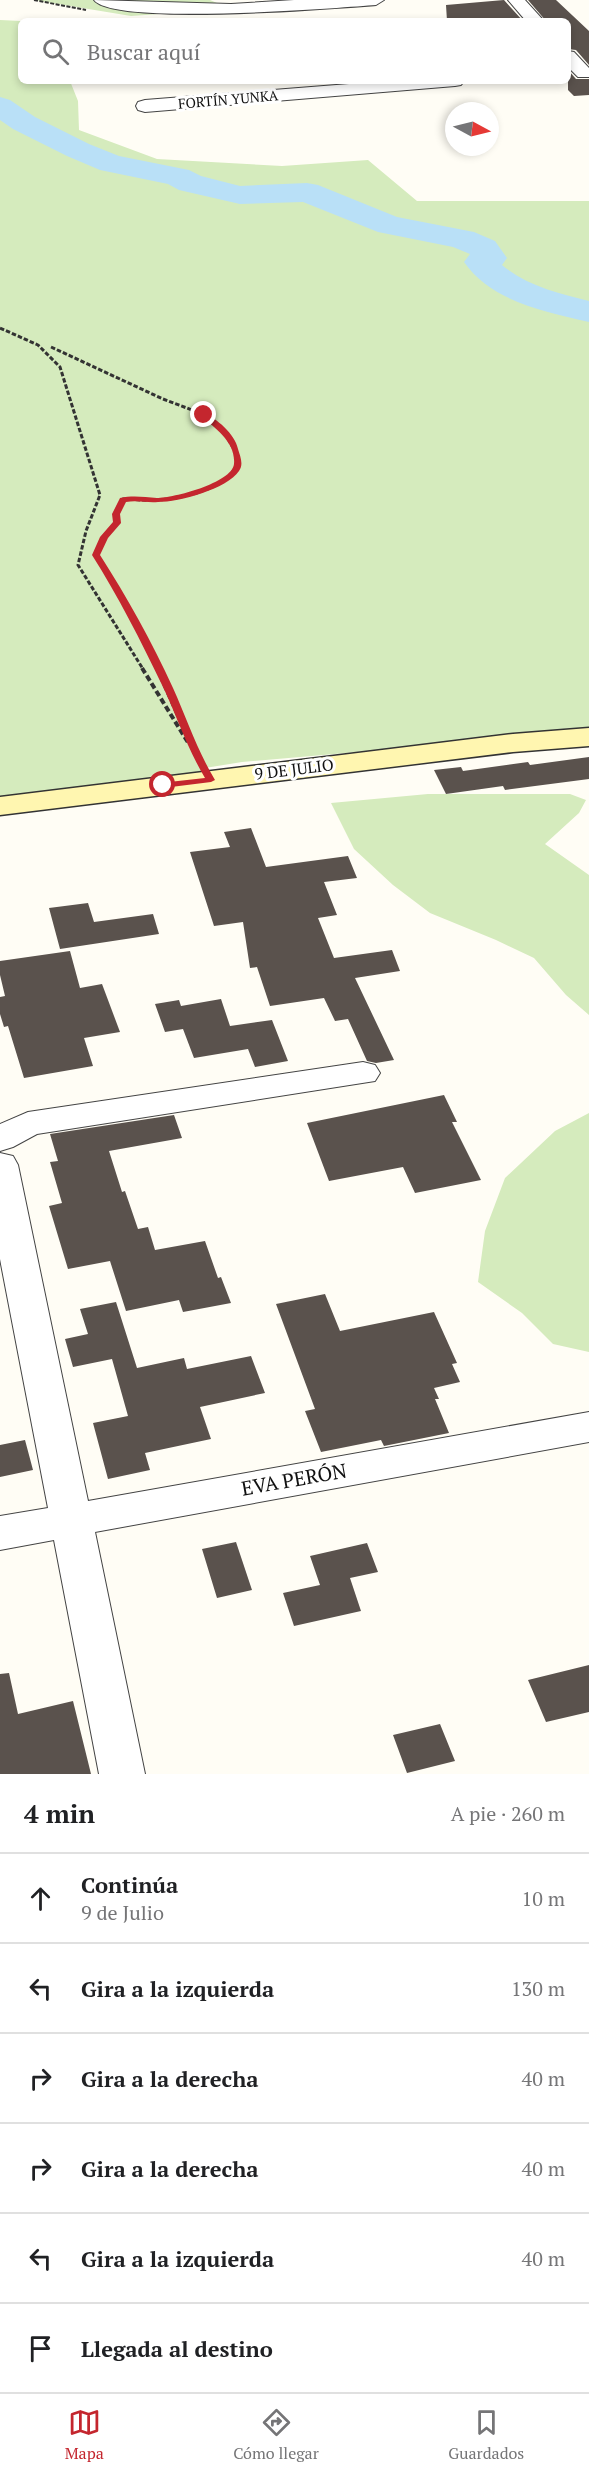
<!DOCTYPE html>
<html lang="es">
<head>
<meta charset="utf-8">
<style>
	:root { --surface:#fff; --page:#f6f6f6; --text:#202124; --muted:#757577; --line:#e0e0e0; --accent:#c4262e }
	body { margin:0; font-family:"PT Serif",serif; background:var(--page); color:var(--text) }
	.compass { position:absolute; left:445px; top:102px; width:54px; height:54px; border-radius:50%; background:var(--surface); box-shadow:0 3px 9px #0003; rotate:97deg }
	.stop { position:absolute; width:18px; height:18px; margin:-14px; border:4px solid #c4262e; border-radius:50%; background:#fff }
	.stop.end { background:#c4262e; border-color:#fff; box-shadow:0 2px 6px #0008 }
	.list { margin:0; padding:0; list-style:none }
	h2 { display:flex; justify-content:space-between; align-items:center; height:78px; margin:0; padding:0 24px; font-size:26px }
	h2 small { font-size:20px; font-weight:400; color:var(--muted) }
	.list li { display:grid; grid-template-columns:39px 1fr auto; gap:18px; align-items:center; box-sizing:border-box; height:90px; padding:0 24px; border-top:2px solid var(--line) }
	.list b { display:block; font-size:22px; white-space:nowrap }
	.list p { margin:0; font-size:20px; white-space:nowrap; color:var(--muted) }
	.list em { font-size:20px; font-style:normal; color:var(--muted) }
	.icon { flex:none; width:33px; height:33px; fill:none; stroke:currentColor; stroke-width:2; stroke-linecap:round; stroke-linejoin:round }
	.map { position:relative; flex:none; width:589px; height:1774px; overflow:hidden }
	.search { position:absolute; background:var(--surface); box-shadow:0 3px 9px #0003; left:18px; right:18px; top:18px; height:66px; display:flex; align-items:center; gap:15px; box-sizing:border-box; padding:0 21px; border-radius:9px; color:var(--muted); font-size:22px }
	.sheet { height:618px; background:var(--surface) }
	nav { display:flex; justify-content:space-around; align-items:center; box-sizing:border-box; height:84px; border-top:2px solid var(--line); background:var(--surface); font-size:16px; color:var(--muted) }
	nav a { display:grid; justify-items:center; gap:3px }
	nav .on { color:var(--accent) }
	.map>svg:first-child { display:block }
	.green { fill:#d5ebbd }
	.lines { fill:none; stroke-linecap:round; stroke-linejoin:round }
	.river { fill:#b9e0f7; fill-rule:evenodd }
	.building { fill:#5a524d }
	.street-casing { stroke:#444; stroke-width:2 }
	.secondary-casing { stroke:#333; stroke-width:3 }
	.path-far2 { stroke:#333; stroke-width:2; stroke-dasharray:4 1.5; stroke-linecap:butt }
	.path-far1 { stroke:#333; stroke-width:3; stroke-dasharray:4.5 2; stroke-linecap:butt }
	.path { stroke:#333; stroke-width:4; stroke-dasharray:6 3; stroke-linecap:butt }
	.street { fill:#fff; fill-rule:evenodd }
	.secondary { fill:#fff6b0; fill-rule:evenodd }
	.route { fill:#c4262e }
	.labels { text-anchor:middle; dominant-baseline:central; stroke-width:6; stroke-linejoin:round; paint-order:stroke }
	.far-street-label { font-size:14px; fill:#111; stroke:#fff }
	.street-label { font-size:16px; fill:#111; stroke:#fff }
	.near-street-label { font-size:20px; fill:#111; stroke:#fff }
</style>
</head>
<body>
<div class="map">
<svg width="589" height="1774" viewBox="0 0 589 1774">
	<rect width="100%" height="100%" fill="#fffdf5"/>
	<!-- green -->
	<path class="green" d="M34 0H210L231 9 131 16Z
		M0 20 21 21V81H70L78 101 79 130 157 159 282 166 368 160 417 201H589V732L242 762 205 768 211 780 0 807Z
		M428 794H570L586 800 579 813 545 844 589 875V1015L566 995 534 958 496 940 430 913 393 885 354 849 331 803Z
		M589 1113V1352L553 1344 522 1313 478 1282 485 1231 505 1178 555 1131Z"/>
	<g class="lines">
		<!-- river -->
		<path class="river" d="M0 97 10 100 35 117 89 144 119 156 189 170 201 176 240 186 307 183 318 185 397 217 474 232 495 241 507 258 502 265C527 286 558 293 589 301V322C544 311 492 302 464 262L470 254 453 247 378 232 303 202 240 204 179 190 168 184 100 170 67 156 13 129 0 120Z"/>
	</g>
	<!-- building -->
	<path class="building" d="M504 0 523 21H447L446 5Z
		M528 0H556L589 31V65L576 50 568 49V21H546Z
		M568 70 576 79H589V95L574 96 568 90Z
		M589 757V779L505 790 503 786 446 794 434 770 461 767 463 771 528 762 530 765Z
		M251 828 266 867 348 856 357 878 324 882 337 915 318 918 334 958 392 950 400 971 355 978 394 1060 376 1063 367 1061 348 1019 335 1021 324 998 270 1006 257 967 250 968 243 922 214 926 190 852 230 847 224 832Z
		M88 903 94 922 153 914 159 934 60 949 49 908Z
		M70 951 80 988 102 984 120 1032 84 1038 93 1066 24 1078 8 1026 4 1027 0 1014V997L5 996 0 975V961Z
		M221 999 230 1026 272 1020 288 1061 255 1067 248 1049 194 1058 183 1029 165 1032 155 1004 179 1000 181 1006Z
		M444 1095 457 1122H452L481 1180 415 1193 403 1167 329 1181 307 1123Z
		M174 1115 182 1138 109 1151 122 1192 125 1191 138 1229 148 1227 155 1250 205 1241 218 1278 221 1277 231 1303 183 1312 179 1300 126 1311 110 1261 68 1269 49 1206 62 1203 50 1162 58 1161 50 1134Z
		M325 1294 340 1331 434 1312 457 1363 452 1364 460 1382 434 1388 439 1399H435L449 1433 384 1446 381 1440 321 1452 305 1411 315 1409 276 1304Z
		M116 1302 137 1368 184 1358 187 1369 251 1356 265 1393 200 1407 211 1439 145 1453 150 1470 108 1479 93 1423 128 1416 112 1359 73 1367 65 1339 88 1334 80 1309Z
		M25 1440 33 1470 0 1477V1445Z
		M236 1542 252 1590 217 1598 202 1549Z
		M367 1543 378 1572 350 1578 361 1611 294 1626 283 1593 320 1585 310 1556Z
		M589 1665V1712L546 1722 528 1680Z
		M9 1673 18 1714 73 1701 91 1774H0V1674Z
		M440 1724 455 1761 407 1773 393 1735Z"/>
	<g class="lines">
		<defs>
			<path id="street" d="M94 0 231 4 294 0H384L376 5C336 8 113 26 94 0Z
				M508 0H525L544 21H526Z
				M568 51 574 52 589 68V77H578L568 67Z
				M387 81H464L461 85 455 86 145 112 138 110 136 106 138 102 145 100Z
				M363 1062 375 1065 380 1073 375 1081 37 1134 13 1147 0 1151V1124L28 1112Z
				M0 1153 13 1156 18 1165 88 1501 589 1412V1442L95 1532 145 1774H99L54 1540 0 1550V1516L48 1508 0 1259Z"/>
			<path id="secondary" d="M589 728V746L513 752 0 815V797L513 734Z"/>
		</defs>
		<!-- street casing -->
		<use href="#street" class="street-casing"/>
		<!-- secondary casing -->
		<use href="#secondary" class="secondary-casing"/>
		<!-- path-far2 -->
		<path class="path-far2" d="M34 0 86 10"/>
		<!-- path-far1 -->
		<path class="path-far1" d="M0 328 38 345 60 367 100 495 86 531 78 565 143 669
			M51 347 163 399 200 413 224 432 238 456C239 487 181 499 157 500 145 501 134 499 123 499L116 514 117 523 104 537 96 555 124 603 158 669"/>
		<!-- path -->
		<path class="path" d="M142 668 189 744
			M157 668 196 756"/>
		<!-- street -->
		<use href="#street" class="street"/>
		<!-- secondary -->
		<use href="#secondary" class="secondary"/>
	</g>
	<!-- route -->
	<path class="route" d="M204 413C216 418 235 434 238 449 240 456 244 464 239 471 227 489 179 502 158 502 147 503 137 500 126 502L120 514 121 523 108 538 100 555C127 597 152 642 173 688 187 719 197 750 215 780L211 782 163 788 160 787V783L205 778C187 748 177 716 162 685 141 641 118 596 92 555L100 537 113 522 112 514 120 498C133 495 144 497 157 498 173 498 232 483 234 464 236 442 215 428 201 416Z"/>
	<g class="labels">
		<!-- far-street labels -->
		<g class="far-street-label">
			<text transform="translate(228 99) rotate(-5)">FORTÍN YUNKA</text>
		</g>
		<!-- street labels -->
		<g class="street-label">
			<text transform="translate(294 769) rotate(-7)">9 DE JULIO</text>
		</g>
		<!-- near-street labels -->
		<g class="near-street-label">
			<text transform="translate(294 1479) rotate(-10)">EVA PERÓN</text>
		</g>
	</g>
</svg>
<svg class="compass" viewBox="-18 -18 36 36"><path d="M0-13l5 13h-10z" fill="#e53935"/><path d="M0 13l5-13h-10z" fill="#757577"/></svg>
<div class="stop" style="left:163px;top:785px"></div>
<div class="stop end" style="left:204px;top:415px"></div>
<div class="search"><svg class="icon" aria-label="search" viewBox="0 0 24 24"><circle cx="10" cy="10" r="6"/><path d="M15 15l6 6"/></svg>Buscar aquí</div>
</div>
<section class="sheet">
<h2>4 min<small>A pie · 260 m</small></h2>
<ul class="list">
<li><svg class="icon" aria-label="ahead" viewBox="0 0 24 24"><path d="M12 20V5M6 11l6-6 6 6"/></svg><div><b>Continúa</b><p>9 de Julio</p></div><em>10 m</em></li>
<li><svg class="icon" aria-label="left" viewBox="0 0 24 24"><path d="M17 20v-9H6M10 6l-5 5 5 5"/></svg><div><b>Gira a la izquierda</b></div><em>130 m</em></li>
<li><svg class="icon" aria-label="right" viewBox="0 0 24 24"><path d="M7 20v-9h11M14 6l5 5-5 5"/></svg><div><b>Gira a la derecha</b></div><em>40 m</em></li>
<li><svg class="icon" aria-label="right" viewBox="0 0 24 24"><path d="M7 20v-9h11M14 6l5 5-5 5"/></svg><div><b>Gira a la derecha</b></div><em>40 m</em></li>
<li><svg class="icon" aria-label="left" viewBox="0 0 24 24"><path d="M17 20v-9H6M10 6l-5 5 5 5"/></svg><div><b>Gira a la izquierda</b></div><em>40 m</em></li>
<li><svg class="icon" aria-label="arrive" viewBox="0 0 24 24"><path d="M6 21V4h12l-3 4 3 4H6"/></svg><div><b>Llegada al destino</b></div></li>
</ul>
</section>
<nav>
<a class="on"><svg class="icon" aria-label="map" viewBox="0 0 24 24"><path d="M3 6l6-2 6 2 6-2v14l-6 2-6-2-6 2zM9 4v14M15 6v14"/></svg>Mapa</a>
<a><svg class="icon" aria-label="directions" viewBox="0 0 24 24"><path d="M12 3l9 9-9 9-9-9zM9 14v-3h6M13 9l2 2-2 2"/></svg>Cómo llegar</a>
<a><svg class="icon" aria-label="saved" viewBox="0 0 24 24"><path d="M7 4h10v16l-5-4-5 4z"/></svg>Guardados</a>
</nav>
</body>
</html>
